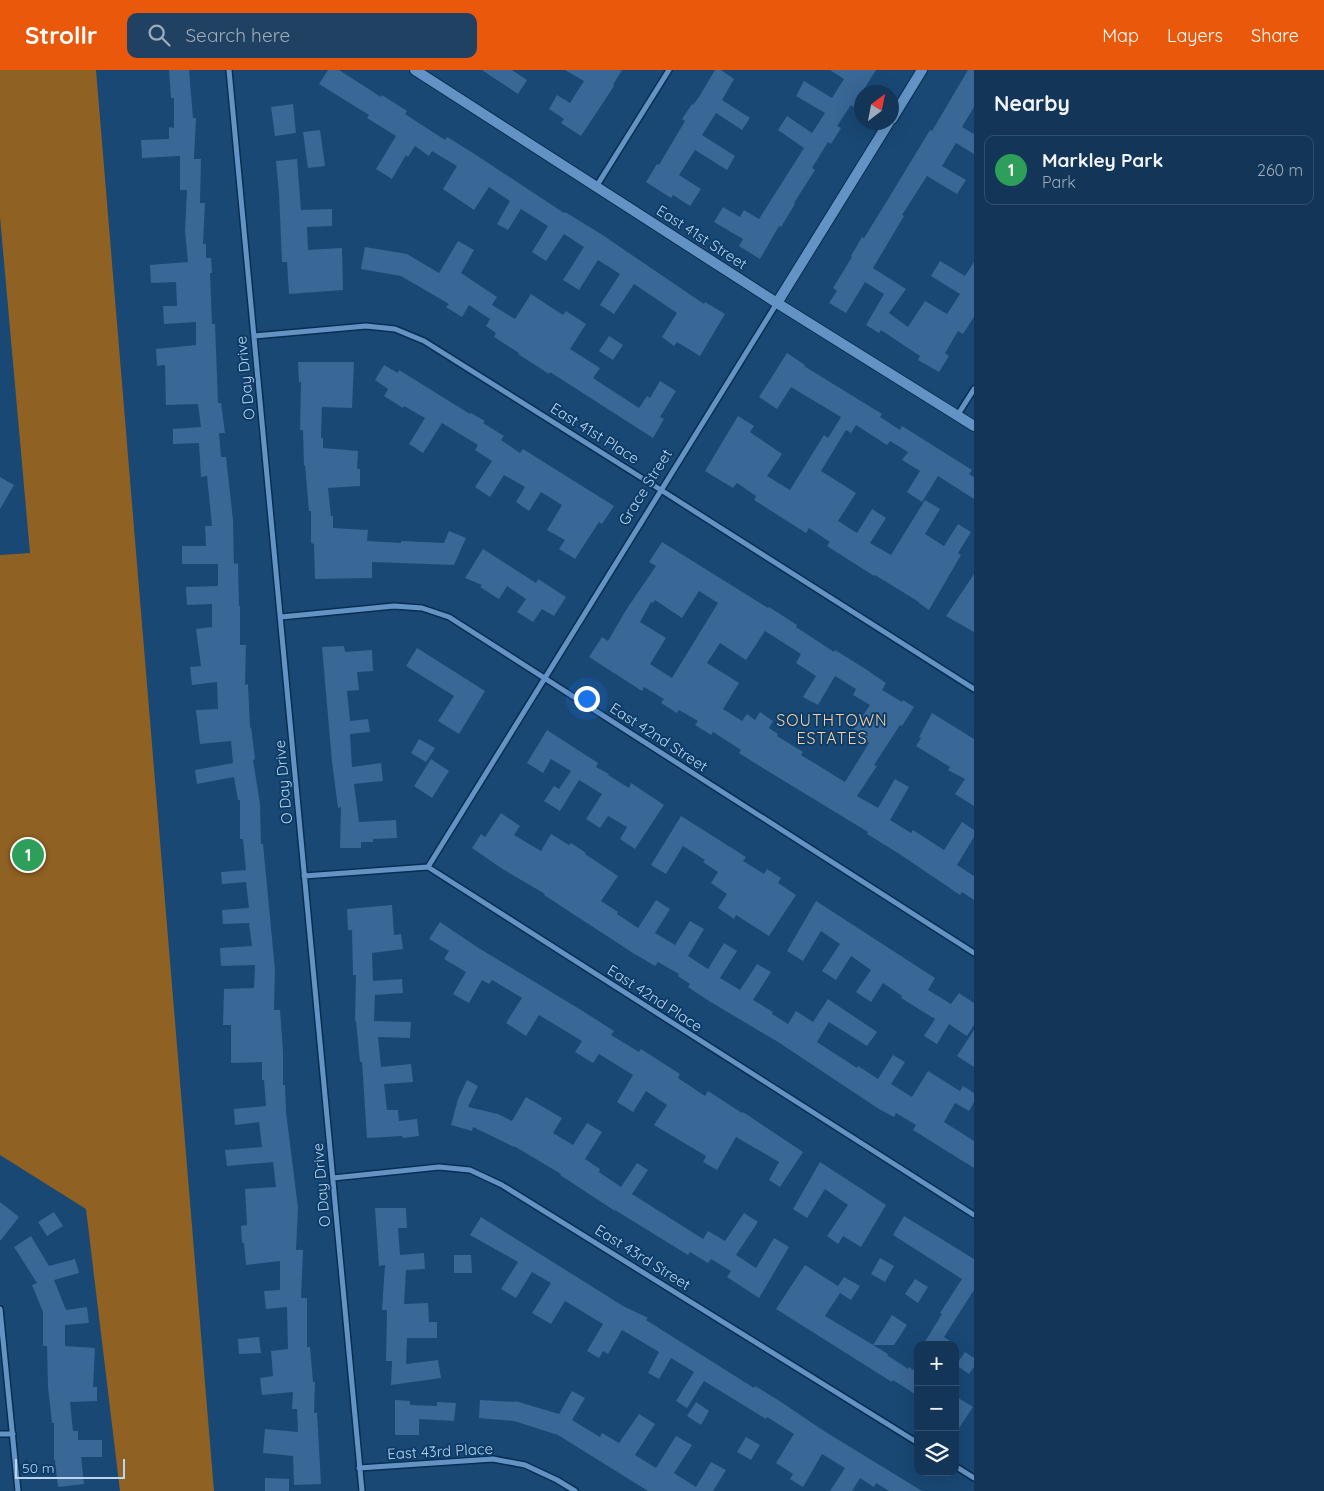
<!DOCTYPE html>
<html lang="en">
<head>
<meta charset="utf-8">
<style>
	:root { --surface:#133658; --page:#204161; --text:#f1f3f6; --muted:#9dabba; --line:#32506e; --accent:#ea580c }
	body { margin:0; font-family:Quicksand,sans-serif; background:var(--page); color:var(--text) }
	.controls { position:absolute; right:15px; bottom:15px; display:grid; overflow:hidden; border-radius:10px; box-shadow:0 5px 20px #0002 }
	.controls button { width:45px; height:45px; display:grid; place-items:center; padding:0; border:0; border-bottom:1px solid var(--line); background:var(--surface); color:var(--text); font:25px sans-serif }
	.compass { position:absolute; left:854px; top:15px; width:45px; height:45px; border-radius:50%; background:var(--surface); box-shadow:0 5px 20px #0002; rotate:32deg }
	.scale { position:absolute; left:15px; bottom:12px; width:110px; box-sizing:border-box; padding-left:5px; border:2px solid #bcd4ef; border-top:0; font-size:14px; line-height:18px; white-space:nowrap; color:#bcd4ef; -webkit-text-stroke:4px #0c3d69; paint-order:stroke }
	.you { position:absolute; left:586px; top:628px; width:18px; height:18px; margin:-12px; border:4px solid #fff; border-radius:50%; background:#1a73e8; box-shadow:0 0 0 8px #1a73e833 }
	.badge { display:grid; place-items:center; width:32px; height:32px; border-radius:50%; background:var(--accent); color:#fff; font-size:16px; font-weight:700 }
	.pin { position:absolute; translate:-50% -50%; border:2px solid #fff; box-shadow:0 1px 5px #0006 }
	.list { margin:0; padding:0; list-style:none }
	h2 { display:flex; justify-content:space-between; align-items:center; height:65px; margin:0; padding:0 20px; font-size:21px }
	h2 small { font-size:16px; font-weight:400; color:var(--muted) }
	.list li { display:grid; grid-template-columns:32px 1fr auto; gap:15px; align-items:center; box-sizing:border-box; height:70px; margin:0 10px 10px; padding:0 10px; border:1px solid var(--line); border-radius:10px }
	.list b { display:block; font-size:19px; white-space:nowrap }
	.list p { margin:0; font-size:16px; white-space:nowrap; color:var(--muted) }
	.list em { font-size:16px; font-style:normal; color:var(--muted) }
	.icon { flex:none; width:28px; height:28px; fill:none; stroke:currentColor; stroke-width:2; stroke-linecap:round; stroke-linejoin:round }
	.map { position:relative; flex:none; width:974px; height:1421px; overflow:hidden }
	header { display:flex; align-items:center; gap:30px; box-sizing:border-box; height:70px; padding:0 25px; background:var(--accent); color:#fff }
	header strong { font-size:24px }
	nav { display:flex; gap:28px; margin-inline-start:auto; font-size:18px }
	.search { width:350px; height:45px; background:var(--page); display:flex; align-items:center; gap:12px; box-sizing:border-box; padding:0 18px; border-radius:10px; color:var(--muted); font-size:19px }
	main { display:flex }
	aside { flex:1; background:var(--surface) }
	.map>svg:first-child { display:block }
	.green { fill:#8f6122 }
	.building { fill:#396796; fill-rule:evenodd }
	.lines { fill:none; stroke-linecap:round; stroke-linejoin:round }
	.street-casing { stroke:#092e4f; stroke-width:8 }
	.secondary-casing { stroke:#092e4f; stroke-width:12 }
	.street { stroke:#6393c4; stroke-width:5 }
	.secondary { stroke:#6393c4; stroke-width:10 }
	.labels { text-anchor:middle; dominant-baseline:central; stroke-width:4; stroke-linejoin:round; paint-order:stroke }
	.street-label { font-size:15px; fill:#bcd4ef; stroke:#0c3d69 }
	.neighbourhood-label { font-size:16px; letter-spacing:1px; fill:#fbd09e; stroke:#0c3d69 }
</style>
</head>
<body>
<header>
<strong>Strollr</strong>
<div class="search"><svg class="icon" aria-label="search" viewBox="0 0 24 24"><circle cx="10" cy="10" r="6"/><path d="M15 15l6 6"/></svg>Search here</div>
<nav><a>Map</a><a>Layers</a><a>Share</a></nav>
</header>
<main>
<div class="map">
<svg width="974" height="1421" viewBox="0 0 974 1421">
	<rect width="100%" height="100%" fill="#194875"/>
	<!-- green -->
	<path class="green" d="M0 0H96L214 1421H120L86 1139 0 1085V485L30 483 0 147Z"/>
	<!-- building -->
	<path class="building" d="M169 0H189L193 48H196L194 89H201L200 133H205L203 174H206V188H211L212 203H210L212 254H215L218 333H221L225 363H219L221 387H226L233 450 234 494 238 493 239 536H240V575H246L245 615 248 614 250 658 251 657 255 689 253 690 260 734 261 774H263L275 900 274 940H280L283 982V1015H285L286 1042 298 1138 296 1180H303L301 1228H307V1277H310L313 1312H315L314 1343H317L321 1414 294 1415 293 1386 263 1383 265 1359 298 1362 297 1339H292L293 1322 262 1325 260 1308 273 1306 271 1281 288 1279 287 1237 266 1239 264 1221 280 1220V1191L246 1195 244 1173H242L241 1156 247 1155 245 1119 276 1117 273 1092 227 1096 225 1080 262 1077 259 1052 235 1055 234 1039 266 1036 264 1010H262V992L231 993V955H223L224 919 254 918 255 895 221 896 220 878 252 876 249 853 223 854 222 840 249 838 246 812 222 814 221 802 246 800 243 769H240V730H238L234 707 197 714 195 700 233 693 231 671 200 674 196 640 218 639 217 612 192 615 190 597 201 596 196 559 212 557V534L187 535 186 517 218 516V494H182V476H206L205 456H212L207 406 201 407 199 373 173 374V359L201 357 198 334 166 335 165 295 157 296 156 279 196 275V252L164 254 163 236H177L176 212 151 213 150 195 188 192 185 161 187 120H180V86L142 88 141 70 169 69V57L174 58V28H171Z
		M328 0H339L381 27 382 25 407 41 405 44 445 70 447 67 473 83 564 143 565 142 601 164 704 234 705 232 725 244 700 286 677 272 674 276 662 267 677 243 634 214 614 244 600 235 620 204 598 190 579 220 563 210 584 177 564 164 546 191 532 182 548 156 521 139 508 160 497 154 510 131 489 117 474 140 443 119 457 96 432 81 429 86 415 76 408 87 406 85 392 109 376 99 396 66 367 48 369 45 319 14Z
		M482 0H512L527 10 518 24Z
		M565 0H622L613 15 614 16 581 66 561 53 564 49 549 39 557 25 570 33 584 11Z
		M715 0H721L734 9 722 30 750 48 742 60 716 43 702 65 735 86 727 100 695 80 679 105 701 119 690 136 673 125 671 128 646 112 657 94 659 95 685 51 682 49 692 34 693 35 699 27Z
		M830 0H876L862 22V26L854 37 851 35 837 56 841 58 831 74 828 72 812 98 815 100 794 133 795 134 781 157 779 156 760 189 739 176 743 169 714 152 723 137 740 147 744 140 759 149 804 78 778 60 787 46 812 63 825 43 796 26 804 11 832 28 844 9Z
		M968 0H974V37L962 57 974 64V84L956 73 942 96 966 110 957 124 927 106 902 145 904 146 873 198 906 219 889 243 908 257 925 231 947 244 960 224 931 206 940 191 965 206 974 192V247L963 264 958 261 945 283 949 286 939 302 918 290 920 286 881 260 879 263 866 255 884 224 865 212 846 243 829 233 837 221 833 218 852 187 851 186 862 167 864 168 887 131 930 60 932 61Z
		M293 34 296 63 275 66 271 37Z
		M320 60 325 96 308 98 303 62Z
		M297 89 301 140 332 139V156L307 157 308 180 342 178 343 220 289 224 287 192H282L279 123 276 91Z
		M458 171 474 180 461 203 497 227 492 235 515 249 531 224 563 245 566 241 586 254 570 279 600 298 593 308 639 338 647 326 650 328 660 311 676 321 660 347 664 349 653 368 550 302 549 304 518 284 519 283 494 267 496 263 486 256 490 249 469 235 462 247 446 237 449 234 401 206 361 199 365 177 407 184 439 203Z
		M609 266 623 275 613 290 599 281Z
		M787 283 805 295 804 296 882 344 880 347 900 360 902 356 972 400 969 404 974 407V429L938 406 922 432 907 422 920 401 902 390 908 382 890 371 887 375 856 355 851 363 846 360 821 401 856 423 838 451 857 463 872 439 886 448 870 473 891 485 925 430 940 439 925 464 944 476 958 454 971 462 958 483 961 485 929 540 919 533V532L875 505 874 506 827 476 830 472 809 458 806 463 754 430 756 426 737 413 733 418 705 401 738 346 754 356 750 362 782 384 767 406 790 420 824 365 828 368 841 347 791 317 777 339 759 327Z
		M298 292H354L352 338 322 337 321 368H323V378L358 381 357 399H360V416L328 418 331 446H333V458L368 460 367 471 401 473V471L444 473 449 461 466 468 454 495 372 492V508L315 509 314 474 311 473V441H309L305 395H304L303 360H300L301 312H299Z
		M384 295 398 303 399 300 470 344 471 343 485 351 483 353 504 366 501 370 520 383 523 379 614 436 602 454 599 452 575 489 559 479 565 470 547 460 562 435 541 422 529 441 516 432 525 417 504 405 490 427 475 417 492 391 475 380 478 375 442 353 423 383 409 374 425 348 404 336 403 338 384 326 388 319 375 310Z
		M0 407 14 415 0 439Z
		M662 472 768 538 769 537 797 555 796 557 834 582 835 580 864 598 886 613 882 620 902 632 903 630 914 637 902 656 900 655 874 695 877 696 857 726 878 738 895 709 909 717 890 750 911 763 913 760 944 780 962 752 974 760V767L957 795 974 806V830L962 822 960 825 898 783 867 764 868 762 758 695 739 683 741 680 713 662 711 665 695 655 698 651 679 640 677 643 661 633 664 629 644 617 642 621 589 587 602 567 608 571 626 540 656 496 649 492ZM699 521 718 533 672 608 650 594 666 568 640 552 651 532 653 533 655 530 682 548ZM765 561 801 584 796 593 816 606 803 627 818 635 835 606 856 619 853 625 870 635 852 662 869 673 845 712 801 685 803 682 777 666 778 664 769 658 773 651 760 642 755 650 747 644 742 651 723 639 739 613 707 593 720 573 746 590Z
		M483 479 536 513 538 509 566 527 554 546 542 539 533 552 517 542 526 529 507 516 499 529 480 517 482 515 465 508Z
		M974 504V562L946 546Z
		M344 576 345 582 372 580 373 601 357 602 359 620 347 621 350 651 368 649 370 662 350 664 352 697 381 693 383 711 354 714 359 752 396 750 397 768 373 769V772H361V778H340L341 737 338 738 332 692 322 577Z
		M417 578 485 621 459 664 438 651 454 626 406 596Z
		M932 643 974 669V736L955 724 965 709 948 700 950 697 916 676 921 668 919 667Z
		M547 660 598 693 596 697 609 704 608 705 629 718 631 713 664 735 635 779 620 769 627 757 608 746 600 758 586 749 602 724 579 710 560 741 544 731 554 716 559 719 571 701 551 689 543 703 527 693Z
		M419 669 435 678 426 692 411 683Z
		M431 689 449 701 432 728 414 716Z
		M501 743 520 756 514 765 541 781 551 764 569 775 571 773 586 783 585 784 618 806 601 831 618 842 617 844 638 858 656 830 670 839 655 863 675 875 690 851 704 859 688 886 708 899 724 873 737 881 720 908 740 920 757 894 771 902 753 930 773 942 772 944 788 954 796 941 813 952 828 929 877 962 867 976 829 952 817 972 857 998 858 996 878 1009 893 985 905 992 891 1014 912 1027 928 1001 960 1021 963 1016 974 1023V1032L969 1041 955 1033 944 1052 974 1071V1098L913 1060 916 1055 896 1043 894 1047 879 1039 778 972 709 931 688 917 690 914 678 906 679 904 658 892 655 896 633 883 544 825 545 824 501 798 472 778 481 764 485 767Z
		M681 746 746 787 743 791 764 804 767 799 781 808 778 813 796 825 769 866 736 845 734 849 718 838 727 824 711 813 718 802 703 792 705 790 683 776 666 804 651 795Z
		M816 831 935 908 928 920 951 934 959 923 974 933V955L967 966 949 954 937 974 924 966 935 949 901 928 902 926 883 913 871 932 856 922 871 900 851 886 836 910 822 901 840 874 821 861 803 891 787 881Z
		M392 835 394 865 401 864 403 879 372 883 373 911 402 909 403 923 375 925 374 951 411 952 410 968 378 967 381 997 411 994 413 1012 384 1014 387 1040H398L399 1051 417 1049 419 1066 403 1068 402 1066 367 1068 362 992H360L356 951H355L356 905H353L352 860H348L347 839Z
		M440 852 477 877 581 940 614 961 611 965 621 971 639 982 641 979 680 1004 678 1008 705 1026 708 1021 742 1043 743 1042 803 1082 780 1117 769 1110 779 1092 736 1067 717 1100 703 1092 706 1086 654 1055 667 1035 646 1021 633 1042 617 1032 633 1005 599 984 593 993 575 982 582 971 539 945 526 966 506 953 522 928 492 910 489 914 482 910 469 933 453 924 466 902 444 889 449 881 429 869Z
		M974 960V997L957 986Z
		M467 1010 478 1016 468 1037 498 1044 512 1051 526 1027 562 1048 553 1063 573 1075 587 1053 602 1062 585 1089 600 1099 599 1102 621 1117 637 1093 648 1100 632 1124 703 1169 708 1161 725 1171 744 1143 758 1152 736 1185 756 1198 774 1168 789 1177 759 1228 727 1207 731 1201 711 1189 708 1193 690 1182 688 1185 615 1140V1141L560 1105 561 1104 514 1076V1077L473 1057 472 1061 451 1055 458 1029Z
		M820 1092 886 1135 861 1177 843 1166 838 1174 827 1166 848 1135 825 1119 807 1148 793 1139Z
		M0 1132 19 1147 0 1171Z
		M375 1138H406L407 1158H398L400 1185 424 1183 425 1199 406 1200 404 1234 428 1233 429 1252H437V1268H407L406 1294 438 1290 441 1308 391 1315 392 1291H386L387 1240H382L385 1195 379 1196Z
		M54 1142 63 1156 47 1166 38 1152Z
		M904 1146 974 1189V1220L944 1267 956 1275H923L942 1244 940 1243 962 1209 893 1165Z
		M481 1147 623 1236 648 1248 646 1250 754 1318 755 1316 778 1330 824 1361 922 1421H889L876 1413 874 1417 860 1408 852 1421H830L845 1398 822 1384 803 1417 790 1409 793 1404 776 1393 794 1364 767 1347 766 1349 704 1311 687 1338 676 1331 694 1302 671 1288 659 1309 648 1303 659 1282 622 1260 608 1284 603 1281 599 1288 587 1281 603 1254 565 1231 551 1254 532 1243 551 1213 532 1202 516 1228 501 1219 518 1192 470 1165Z
		M31 1166 49 1196 75 1189 79 1203 54 1210 66 1240 87 1237 89 1253 65 1255V1276L95 1278 93 1317H97V1331L70 1332 73 1361H78V1370H102V1387H81L84 1414 58 1417 55 1390H54V1353H52L48 1317 47 1276H43V1242L32 1215 37 1213 14 1177Z
		M454 1185H471L472 1203H454Z
		M880 1188 894 1196 885 1212 871 1204Z
		M805 1195 838 1216 844 1207 860 1216 851 1230 840 1223 825 1246 888 1284 887 1285 908 1299 909 1297 918 1303V1326L893 1310 892 1312 776 1239Z
		M915 1209 928 1217 918 1233 905 1224Z
		M892 1245 907 1255 894 1275H873Z
		M259 1267 261 1283 239 1284 238 1269Z
		M965 1282 974 1288V1297L969 1304 956 1295Z
		M572 1321 585 1328 572 1350 600 1367 602 1363 619 1373 639 1344 655 1354 635 1385 656 1398 676 1366 692 1375 674 1403 696 1417 711 1392 726 1400 713 1421H648L558 1365 514 1351 479 1348 480 1330 515 1332V1331L559 1344Z
		M955 1326 973 1337 955 1364Z
		M395 1330 410 1331V1335L437 1336V1332L456 1333 454 1351 419 1349V1365H395Z
		M696 1332 709 1341 701 1355 687 1346Z
		M746 1367 760 1375 751 1390 737 1382Z
		M265 1408 289 1409V1421H265Z"/>
	<g class="lines">
		<defs>
			<path id="street" d="M229 0 362 1421
				M596 117 669 0
				M254 266 366 256 395 259 424 271 661 420 974 619
				M957 346 974 319
				M281 547 394 536 422 538 449 547 974 883
				M428 797 777 233
				M304 806 428 797 974 1145
				M333 1108 439 1097 470 1100 502 1115 918 1373
				M0 1239 18 1421
				M0 1364H13
				M955 1396 974 1408
				M359 1398 493 1389 525 1395 557 1410 575 1421"/>
			<path id="secondary" d="M415 0 777 233 974 356
				M892 49 922 0
				M777 233 889 52"/>
		</defs>
		<!-- street casing -->
		<use href="#street" class="street-casing"/>
		<!-- secondary casing -->
		<use href="#secondary" class="secondary-casing"/>
		<!-- street -->
		<use href="#street" class="street"/>
		<!-- secondary -->
		<use href="#secondary" class="secondary"/>
	</g>
	<g class="labels">
		<!-- street labels -->
		<g class="street-label">
			<text transform="translate(702 167) rotate(33)">East 41st Street</text>
			<text transform="translate(245 308) rotate(-96)">O Day Drive</text>
			<text transform="translate(595 363) rotate(32)">East 41st Place</text>
			<text transform="translate(645 417) rotate(-58)">Grace Street</text>
			<text transform="translate(659 667) rotate(33)">East 42nd Street</text>
			<text transform="translate(283 712) rotate(-95)">O Day Drive</text>
			<text transform="translate(655 928) rotate(33)">East 42nd Place</text>
			<text transform="translate(321 1115) rotate(-95)">O Day Drive</text>
			<text transform="translate(643 1187) rotate(32)">East 43rd Street</text>
			<text transform="translate(440 1381) rotate(-3)">East 43rd Place</text>
		</g>
		<!-- neighbourhood labels -->
		<g class="neighbourhood-label">
			<text x="832" y="650">SOUTHTOWN<tspan x="832" dy="18">ESTATES</tspan></text>
		</g>
	</g>
</svg>
<div class="controls">
<button>+</button>
<button>−</button>
<button><svg class="icon" aria-label="layers" viewBox="0 0 24 24"><path d="M12 4l9 5-9 5-9-5zM3 14l9 5 9-5"/></svg></button>
</div>
<svg class="compass" viewBox="-18 -18 36 36"><path d="M0-13l5 13h-10z" fill="#e53935"/><path d="M0 13l5-13h-10z" fill="#9dabba"/></svg>
<div class="scale">50 m</div>
<div class="you"></div>
<div class="pin badge" style="left:28px;top:785px;background:#2e9e5b">1</div>
</div>
<aside>
<h2>Nearby<small></small></h2>
<ul class="list">
<li><span class="badge" style="background:#2e9e5b">1</span><div><b>Markley Park</b><p>Park</p></div><em>260 m</em></li>
</ul>
</aside>
</main>
</body>
</html>
